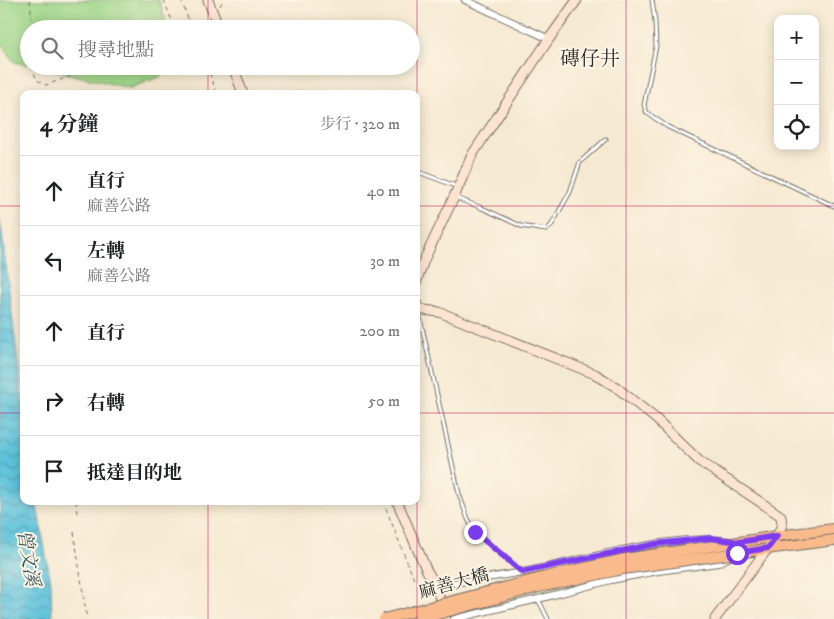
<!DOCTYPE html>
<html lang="zh-TW">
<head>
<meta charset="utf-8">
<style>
	:root { --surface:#fff; --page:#f6f6f6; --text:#202124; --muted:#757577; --line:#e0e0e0 }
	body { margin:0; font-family:"IM FELL DW Pica","Noto Serif TC",serif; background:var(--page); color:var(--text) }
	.controls { position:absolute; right:15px; top:15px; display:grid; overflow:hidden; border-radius:10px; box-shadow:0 2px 12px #0003 }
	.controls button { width:45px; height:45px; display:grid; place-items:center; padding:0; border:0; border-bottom:1px solid var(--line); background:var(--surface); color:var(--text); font:25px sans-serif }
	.stop { position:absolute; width:15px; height:15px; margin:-11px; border:4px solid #7c3aed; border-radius:50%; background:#fff }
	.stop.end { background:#7c3aed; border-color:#fff; box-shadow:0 1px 5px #0008 }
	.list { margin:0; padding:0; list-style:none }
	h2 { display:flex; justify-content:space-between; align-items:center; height:65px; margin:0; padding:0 20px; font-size:21px }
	h2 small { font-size:16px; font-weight:400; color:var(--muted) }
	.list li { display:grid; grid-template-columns:32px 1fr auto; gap:15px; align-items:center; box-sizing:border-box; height:70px; padding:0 20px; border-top:1px solid var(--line) }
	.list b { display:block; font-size:19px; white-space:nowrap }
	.list p { margin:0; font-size:16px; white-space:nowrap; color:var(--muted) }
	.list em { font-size:16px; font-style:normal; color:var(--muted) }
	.icon { flex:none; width:28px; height:28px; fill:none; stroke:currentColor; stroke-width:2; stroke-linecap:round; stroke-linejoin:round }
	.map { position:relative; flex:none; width:834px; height:619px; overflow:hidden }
	.search { position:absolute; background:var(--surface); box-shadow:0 2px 12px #0003; left:20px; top:20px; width:400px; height:55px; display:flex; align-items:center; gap:12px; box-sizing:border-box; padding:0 18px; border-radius:28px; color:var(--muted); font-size:19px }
	.panel { position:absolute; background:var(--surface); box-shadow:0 2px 12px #0003; left:20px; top:90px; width:400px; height:415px; border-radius:10px }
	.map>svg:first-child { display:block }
	.grass { fill:#9dd587; stroke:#648059 }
	.water { fill:url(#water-waves); stroke:#447683 }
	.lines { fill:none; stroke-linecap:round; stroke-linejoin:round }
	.lane-casing { stroke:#726e65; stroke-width:5 }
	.street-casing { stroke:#726e65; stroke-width:8 }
	.secondary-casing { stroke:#726e65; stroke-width:11 }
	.primary-casing { stroke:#726e65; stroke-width:12 }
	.path { stroke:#726e65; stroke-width:1; stroke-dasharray:4 4; stroke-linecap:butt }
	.lane { stroke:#fff; stroke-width:3 }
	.street { stroke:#fff; stroke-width:6 }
	.secondary { stroke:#fde4d1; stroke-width:9 }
	.primary { stroke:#fabb8c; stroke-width:10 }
	.primary-bridge-casing { stroke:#726e65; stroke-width:12; stroke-linecap:butt }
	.primary-bridge { stroke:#fabb8c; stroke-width:10 }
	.route { stroke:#7c3aed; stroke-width:6 }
	.grid { fill:none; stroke:#c2185b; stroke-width:1; stroke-opacity:0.55 }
	.labels { text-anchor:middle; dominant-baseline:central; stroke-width:4; stroke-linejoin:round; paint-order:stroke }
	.street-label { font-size:18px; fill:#2b2b2b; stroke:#fcf5e5 }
	.water-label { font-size:19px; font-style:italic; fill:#3a5860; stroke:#fcf5e5 }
	.quarter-label { font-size:20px; fill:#2b2b2b; stroke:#fcf5e5 }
</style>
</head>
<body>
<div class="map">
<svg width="834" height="619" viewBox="0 0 834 619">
	<defs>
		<pattern id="water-waves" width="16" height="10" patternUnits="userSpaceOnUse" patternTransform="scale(1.25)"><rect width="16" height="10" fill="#5dc2db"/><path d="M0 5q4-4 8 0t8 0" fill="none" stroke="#4d9eb2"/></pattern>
	</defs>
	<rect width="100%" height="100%" fill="#fcf5e5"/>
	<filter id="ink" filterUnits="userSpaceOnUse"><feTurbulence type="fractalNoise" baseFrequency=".02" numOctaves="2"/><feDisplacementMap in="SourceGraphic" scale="10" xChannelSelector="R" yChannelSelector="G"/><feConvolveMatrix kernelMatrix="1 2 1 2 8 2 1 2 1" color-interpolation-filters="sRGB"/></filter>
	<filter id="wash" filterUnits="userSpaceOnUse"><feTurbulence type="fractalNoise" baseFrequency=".0096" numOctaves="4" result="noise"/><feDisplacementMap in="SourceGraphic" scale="20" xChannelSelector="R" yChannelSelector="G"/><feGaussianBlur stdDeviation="1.12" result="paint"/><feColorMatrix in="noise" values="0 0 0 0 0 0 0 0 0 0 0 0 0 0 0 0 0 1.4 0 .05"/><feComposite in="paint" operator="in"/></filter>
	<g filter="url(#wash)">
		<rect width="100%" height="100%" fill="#f6e9d1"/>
		<!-- grass -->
		<path class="grass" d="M0 0H159L168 29H29V65L14 62 0 42Z
			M33 66H178L157 78 130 88Z"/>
		<!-- water -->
		<path class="water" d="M0 218 24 411V501H36L51 582 52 619H0Z"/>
	</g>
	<g filter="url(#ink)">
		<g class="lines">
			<defs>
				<path id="lane" d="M652 0 655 22 656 46 644 105 647 113 668 127 834 206
					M416 171 458 187
					M454 197 482 208 521 226 546 230 551 226 570 192 580 162 606 139
					M418 309 459 494 468 519 475 532 521 571
					M538 599 548 619"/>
				<path id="street" d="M465 0 549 39
					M436 586C470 580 505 576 538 569 596 557 673 533 730 541
					M454 619 538 599 611 580 658 571 718 563 730 557"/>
				<path id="secondary" d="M208 0 219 29
					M233 66 243 94
					M416 283 424 260 454 197 472 155 549 39 577 0
					M416 299 417 309 439 312 595 374 616 387 656 419 699 461 781 516 782 525 777 536 715 619
					M397 501 426 569 436 586 446 619"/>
				<path id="primary" d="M739 542 777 536 834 529
					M737 553 834 540"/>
			</defs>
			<!-- lane casing -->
			<use href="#lane" class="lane-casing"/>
			<!-- street casing -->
			<use href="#street" class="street-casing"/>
			<!-- secondary casing -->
			<use href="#secondary" class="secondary-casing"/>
			<!-- primary casing -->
			<use href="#primary" class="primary-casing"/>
			<!-- path -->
			<path class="path" d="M30 0 32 22 31 29
				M164 0 175 29
				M181 0 192 29
				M220 6 223 0
				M29 37 27 43 29 58
				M31 66 37 80 46 85 100 66
				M207 66 217 94
				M76 501 77 515
				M383 501 415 582
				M74 532 87 619"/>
			<!-- lane -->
			<use href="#lane" class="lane"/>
			<!-- street -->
			<use href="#street" class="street"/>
			<!-- secondary -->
			<use href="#secondary" class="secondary"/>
			<!-- primary -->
			<use href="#primary" class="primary"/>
			<defs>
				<path id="primary-bridge" d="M384 619 545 577 624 559 739 542
					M419 619 539 587 623 569 737 553"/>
			</defs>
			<!-- primary-bridge casing -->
			<use href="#primary-bridge" class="primary-bridge-casing"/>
			<!-- primary-bridge -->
			<use href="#primary-bridge" class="primary-bridge"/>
		</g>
	</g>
	<g class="lines" filter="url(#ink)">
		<!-- route -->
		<path class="route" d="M475 532 522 572 655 544 711 538 739 542 777 536 768 548 737 553"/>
	</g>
	<!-- grid -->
	<path class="grid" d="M208 0V29M417 0V619M626 0V619M208 66V94M0 206H24M416 206H834M0 413H24M416 413H834M208 501V619"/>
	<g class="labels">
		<!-- street labels -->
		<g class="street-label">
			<text transform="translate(454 584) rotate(-15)">麻善大橋</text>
		</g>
		<!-- water labels -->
		<g class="water-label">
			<text transform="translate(28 558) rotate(81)">曾文溪</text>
		</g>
		<!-- quarter labels -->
		<g class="quarter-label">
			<text x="590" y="59">磚仔井</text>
		</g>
	</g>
</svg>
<div class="controls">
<button>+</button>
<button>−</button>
<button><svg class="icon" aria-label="locate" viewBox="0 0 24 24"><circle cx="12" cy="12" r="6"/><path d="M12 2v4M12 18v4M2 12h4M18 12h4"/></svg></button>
</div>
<div class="stop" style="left:737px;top:553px"></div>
<div class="stop end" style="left:475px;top:532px"></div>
<div class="search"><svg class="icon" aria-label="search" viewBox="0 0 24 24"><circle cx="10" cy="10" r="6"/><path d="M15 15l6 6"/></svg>搜尋地點</div>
<section class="panel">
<h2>4 分鐘<small>步行 · 320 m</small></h2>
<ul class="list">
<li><svg class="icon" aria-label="ahead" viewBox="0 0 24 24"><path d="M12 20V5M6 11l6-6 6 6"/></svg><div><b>直行</b><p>麻善公路</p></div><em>40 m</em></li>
<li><svg class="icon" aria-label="left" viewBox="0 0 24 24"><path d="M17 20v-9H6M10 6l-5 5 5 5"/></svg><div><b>左轉</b><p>麻善公路</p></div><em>30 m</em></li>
<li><svg class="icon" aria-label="ahead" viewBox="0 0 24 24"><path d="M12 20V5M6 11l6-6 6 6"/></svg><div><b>直行</b></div><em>200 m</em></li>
<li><svg class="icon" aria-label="right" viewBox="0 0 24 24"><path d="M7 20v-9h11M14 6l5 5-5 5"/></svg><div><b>右轉</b></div><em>50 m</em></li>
<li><svg class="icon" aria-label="arrive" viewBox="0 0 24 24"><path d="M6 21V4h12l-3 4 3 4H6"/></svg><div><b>抵達目的地</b></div></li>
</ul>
</section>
</div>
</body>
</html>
